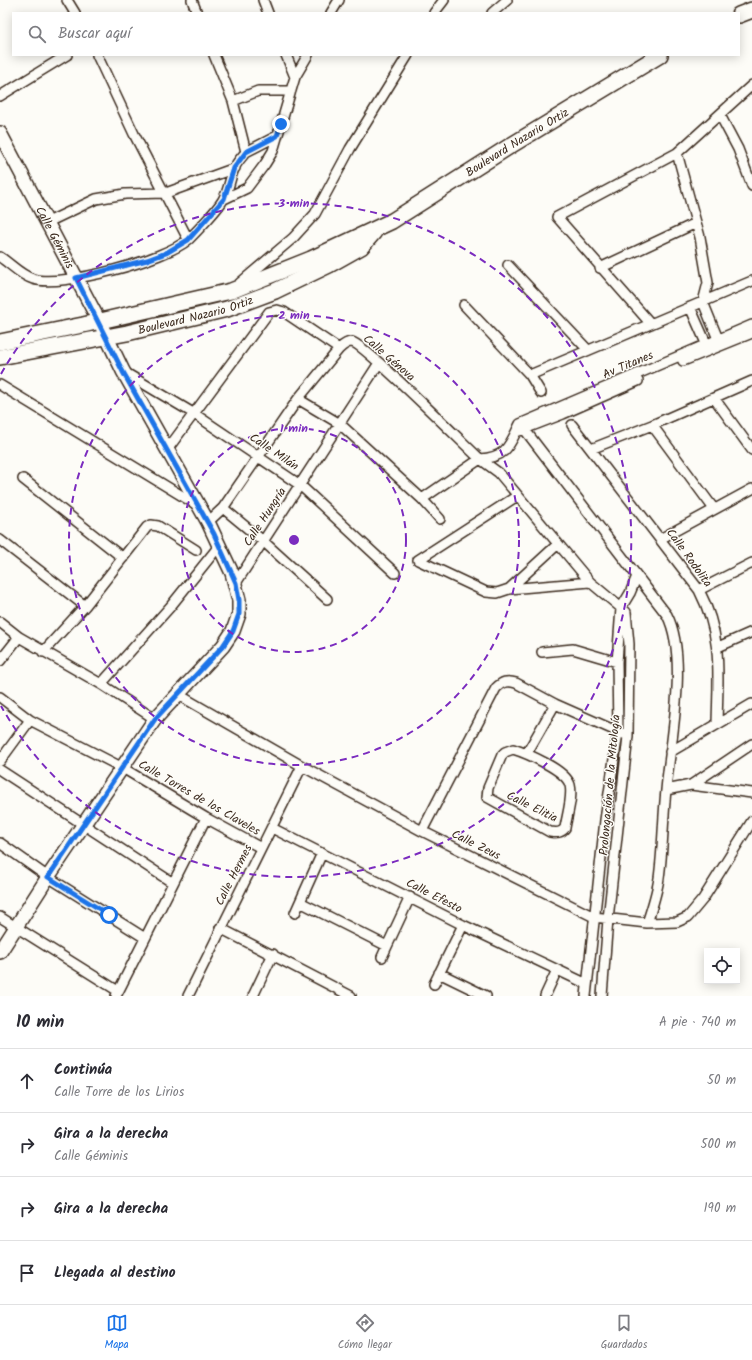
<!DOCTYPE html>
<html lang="es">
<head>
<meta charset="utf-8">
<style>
	:root { --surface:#fff; --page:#f2f2f3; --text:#2b2b33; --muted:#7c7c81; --line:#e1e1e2; --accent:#1a73e8 }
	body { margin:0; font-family:Kalam,sans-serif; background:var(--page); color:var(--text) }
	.controls { position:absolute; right:12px; bottom:12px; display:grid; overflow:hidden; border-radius:0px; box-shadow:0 2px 10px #0003 }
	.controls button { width:36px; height:36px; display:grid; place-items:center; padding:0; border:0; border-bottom:1px solid var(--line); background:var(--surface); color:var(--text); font:20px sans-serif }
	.stop { position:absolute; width:12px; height:12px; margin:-9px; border:3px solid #1a73e8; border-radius:50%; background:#fff }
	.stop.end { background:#1a73e8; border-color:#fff; box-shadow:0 1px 4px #0008 }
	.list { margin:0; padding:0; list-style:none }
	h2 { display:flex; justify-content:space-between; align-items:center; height:52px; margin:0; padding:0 16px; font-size:17px }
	h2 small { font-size:13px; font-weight:400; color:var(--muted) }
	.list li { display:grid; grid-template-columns:26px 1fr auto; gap:12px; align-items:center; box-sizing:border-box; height:64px; padding:0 16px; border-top:1px solid var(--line) }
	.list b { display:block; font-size:15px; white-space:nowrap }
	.list p { margin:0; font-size:13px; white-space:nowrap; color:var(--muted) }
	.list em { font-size:13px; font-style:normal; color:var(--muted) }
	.icon { flex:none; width:22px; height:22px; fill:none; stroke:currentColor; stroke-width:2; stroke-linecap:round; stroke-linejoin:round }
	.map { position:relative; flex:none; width:752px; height:996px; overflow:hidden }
	.search { position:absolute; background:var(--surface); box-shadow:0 2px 10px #0003; left:12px; right:12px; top:12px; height:44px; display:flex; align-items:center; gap:10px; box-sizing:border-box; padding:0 14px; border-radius:0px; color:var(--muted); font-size:15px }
	.sheet { height:308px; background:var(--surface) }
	nav { display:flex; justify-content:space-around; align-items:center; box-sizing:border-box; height:56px; border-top:1px solid var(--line); background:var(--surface); font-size:11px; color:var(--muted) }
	nav a { display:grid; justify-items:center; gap:2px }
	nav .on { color:var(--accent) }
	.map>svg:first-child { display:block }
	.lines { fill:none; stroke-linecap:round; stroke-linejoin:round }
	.street-casing { stroke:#3b2a1e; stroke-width:12 }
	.secondary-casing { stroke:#3b2a1e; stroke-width:16 }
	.primary-casing { stroke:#3b2a1e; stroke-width:18 }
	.street { stroke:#fdfcf7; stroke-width:9 }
	.secondary { stroke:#fdfcf7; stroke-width:13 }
	.primary { stroke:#fdfcf7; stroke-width:15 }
	.route { stroke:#1a73e8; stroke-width:5 }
	.ring { fill:none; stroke:#7b2cbf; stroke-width:2; stroke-dasharray:7 5 }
	.labels { text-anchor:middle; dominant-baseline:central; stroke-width:3; stroke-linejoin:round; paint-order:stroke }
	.street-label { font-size:12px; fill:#3b2a1e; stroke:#fdfcf7 }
	.centre { fill:#7b2cbf; stroke:#fdfcf7; stroke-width:2 }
	.ring-label { font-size:12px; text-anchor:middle; font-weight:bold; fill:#7b2cbf; stroke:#fdfcf7; stroke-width:3; stroke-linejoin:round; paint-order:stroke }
</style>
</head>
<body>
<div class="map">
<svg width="752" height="996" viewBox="0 0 752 996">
	<rect width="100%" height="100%" fill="#fdfcf7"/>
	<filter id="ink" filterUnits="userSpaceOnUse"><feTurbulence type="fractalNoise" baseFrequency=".025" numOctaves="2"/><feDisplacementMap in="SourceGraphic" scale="8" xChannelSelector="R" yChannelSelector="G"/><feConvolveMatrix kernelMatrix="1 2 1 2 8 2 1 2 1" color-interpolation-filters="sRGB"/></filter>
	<g filter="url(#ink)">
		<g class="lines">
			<defs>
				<path id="street" d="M67 0 75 13
					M192 0 197 13
					M263 0 268 13
					M331 13 339 0
					M434 13 444 0
					M492 13 507 0
					M97 55 134 134 188 239
					M214 55 233 101 246 152 277 136
					M286 55 295 77
					M0 96 67 55
					M233 101 258 91H291
					M720 115 738 149 752 186
					M677 153 700 237 708 283 703 302 720 344
					M224 199 247 188 265 164 273 151 295 77 308 55
					M48 222 96 199 125 194 166 193 235 168
					M0 257C11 264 20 275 33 279 62 288 165 260 189 239 196 232 220 207 224 198 229 189 230 178 234 169 236 163 242 157 246 152
					M508 265 588 350
					M600 268 696 223
					M240 283 293 238 315 214 350 149 408 55
					M464 305 530 375 541 393
					M690 307 709 350
					M651 324 557 217 677 153 752 85
					M683 361 752 333
					M124 372 193 413 300 485 395 573
					M530 375 752 281
					M0 385 197 505
					M714 398 752 450
					M298 399 340 424 422 499 440 519
					M572 425 699 590C723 637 718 673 717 724
					M652 425 714 509
					M525 430 667 615C689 658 670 742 666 790 663 819 663 849 659 878 657 893 652 908 647 923
					M519 431 563 414 638 381
					M591 449 652 425 752 381
					M167 450 269 312 277 310 284 312 339 349
					M23 479 123 558
					M422 499 480 459C507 457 509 446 520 424L752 325
					M223 508 263 541 327 599
					M208 522 223 508 298 399 339 349C342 346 347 342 352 342 364 344 464 444 480 459L499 473 590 582 626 612 629 644 628 736 608 919 602 996
					M660 539 752 489
					M0 540 85 606
					M418 560 486 592 497 593 509 589 558 544
					M418 560 517 496
					M236 583 379 363
					M509 589 590 582
					M699 590 752 563
					M0 622 19 637 101 684 155 719
					M718 647 752 632
					M43 652 85 606 147 527 151 525 158 526 196 550
					M542 652 573 649 617 662
					M0 661 19 637
					M101 684 170 607 219 546
					M179 695 302 766 422 831 594 917 647 923 677 922 688 917 703 899 752 821
					M0 697 30 720 121 767 206 818 261 848
					M513 749C526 753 566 770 570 785 573 797 567 815 565 828 561 833 557 833 550 832L487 797 488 788 502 755 505 752Z
					M670 752 752 704
					M527 753 555 704
					M0 761 30 720
					M0 770 173 883
					M691 785 752 744
					M666 790 691 785 752 793
					M272 828 463 925 587 984
					M422 831 496 688C502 682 507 680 516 683L555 704 623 734
					M0 843 48 877 145 938
					M300 902 387 946
					M295 913 322 853
					M0 917 118 991
					M220 928 351 996
					M382 957 410 897
					M439 973 486 996
					M434 984 463 925
					M116 996 206 818
					M188 996 302 766
					M253 996 273 954
					M545 996 557 970
					M586 996 605 820 618 732 617 662 621 608 630 593 637 576"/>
				<g id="secondary">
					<path id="s1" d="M0 133 99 321 123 371 208 522 232 573 239 600V614L233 631 223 646 155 719 48 877 0 952"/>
				</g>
				<g id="primary">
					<path d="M739 15 752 10"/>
					<path id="s2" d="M0 342 83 325 231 291 311 259 392 221 510 146 660 55"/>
					<path id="s3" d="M0 357 127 333 227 309 275 291 329 265 361 247 374 232"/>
				</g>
			</defs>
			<!-- street casing -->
			<use href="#street" class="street-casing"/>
			<!-- secondary casing -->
			<use href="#secondary" class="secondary-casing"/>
			<!-- primary casing -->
			<use href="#primary" class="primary-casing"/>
			<!-- street -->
			<use href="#street" class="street"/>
			<!-- secondary -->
			<use href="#secondary" class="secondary"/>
			<!-- primary -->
			<use href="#primary" class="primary"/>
		</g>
	</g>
	<g class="lines" filter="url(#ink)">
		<!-- route -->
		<path class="route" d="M109 915 48 877 155 719 223 646 233 631 239 614V600L236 583 214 534 123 372 76 278 147 260 166 253 188 240 224 199 234 168 246 152 277 136 281 124"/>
	</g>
	<!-- distance rings -->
	<g class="ring">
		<circle cx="294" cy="540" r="112"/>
		<circle cx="294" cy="540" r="225"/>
		<path d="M1 374A337 337 0 1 1 1 706"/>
	</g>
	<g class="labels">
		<!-- street labels -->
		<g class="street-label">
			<text stroke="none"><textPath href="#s2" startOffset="560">Boulevard Nazario Ortiz</textPath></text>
			<text stroke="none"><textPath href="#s1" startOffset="118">Calle Géminis</textPath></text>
			<text stroke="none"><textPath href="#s3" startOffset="200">Boulevard Nazario Ortiz</textPath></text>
			<text transform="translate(389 358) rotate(41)">Calle Génova</text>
			<text transform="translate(628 365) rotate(-23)">Av Titanes</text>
			<text transform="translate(274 452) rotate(34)">Calle Milán</text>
			<text transform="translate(265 517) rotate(-57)">Calle Hungría</text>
			<text transform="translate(689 558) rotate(54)">Calle Rodolita</text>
			<text transform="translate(610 785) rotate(-85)">Prolongación de la Mitología</text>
			<text transform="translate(199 798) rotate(30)">Calle Torres de los Claveles</text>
			<text transform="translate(532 807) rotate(26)">Calle Elitia</text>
			<text transform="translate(476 845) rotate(26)">Calle Zeus</text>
			<text transform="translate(234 875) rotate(-63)">Calle Hermes</text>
			<text transform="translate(434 896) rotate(27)">Calle Efesto</text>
		</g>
	</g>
	<circle cx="294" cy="540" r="6" class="centre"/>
	<g class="ring-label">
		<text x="294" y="207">3 min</text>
		<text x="294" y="319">2 min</text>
		<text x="294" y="432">1 min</text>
	</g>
</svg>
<div class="controls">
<button><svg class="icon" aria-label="locate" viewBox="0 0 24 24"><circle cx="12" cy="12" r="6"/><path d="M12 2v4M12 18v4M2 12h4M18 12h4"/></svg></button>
</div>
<div class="stop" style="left:109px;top:915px"></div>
<div class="stop end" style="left:281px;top:124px"></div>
<div class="search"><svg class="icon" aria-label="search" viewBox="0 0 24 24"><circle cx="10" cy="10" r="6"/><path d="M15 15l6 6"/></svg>Buscar aquí</div>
</div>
<section class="sheet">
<h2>10 min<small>A pie · 740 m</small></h2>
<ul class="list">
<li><svg class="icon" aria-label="ahead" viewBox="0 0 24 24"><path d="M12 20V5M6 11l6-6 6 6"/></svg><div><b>Continúa</b><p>Calle Torre de los Lirios</p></div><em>50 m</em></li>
<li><svg class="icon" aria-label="right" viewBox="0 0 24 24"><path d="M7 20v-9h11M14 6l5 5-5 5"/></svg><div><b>Gira a la derecha</b><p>Calle Géminis</p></div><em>500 m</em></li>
<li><svg class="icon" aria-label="right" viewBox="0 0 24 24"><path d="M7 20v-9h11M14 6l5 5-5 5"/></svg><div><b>Gira a la derecha</b></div><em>190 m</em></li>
<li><svg class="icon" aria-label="arrive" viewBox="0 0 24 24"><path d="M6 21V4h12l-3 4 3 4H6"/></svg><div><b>Llegada al destino</b></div></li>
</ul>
</section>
<nav>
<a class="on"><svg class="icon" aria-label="map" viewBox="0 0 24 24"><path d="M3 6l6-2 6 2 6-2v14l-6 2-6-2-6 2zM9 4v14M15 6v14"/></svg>Mapa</a>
<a><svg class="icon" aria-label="directions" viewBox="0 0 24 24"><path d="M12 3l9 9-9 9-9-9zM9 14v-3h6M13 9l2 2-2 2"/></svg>Cómo llegar</a>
<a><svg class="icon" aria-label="saved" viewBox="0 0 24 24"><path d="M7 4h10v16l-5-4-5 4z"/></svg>Guardados</a>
</nav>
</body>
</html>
